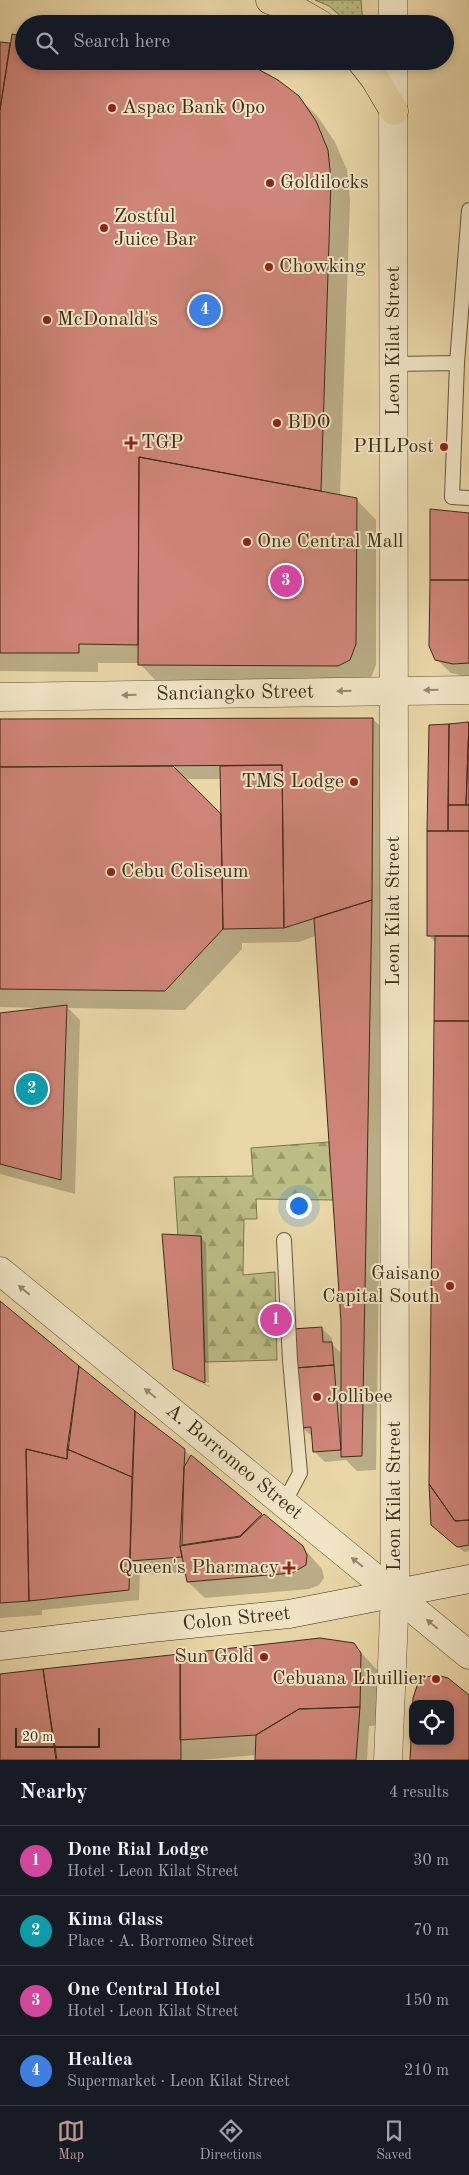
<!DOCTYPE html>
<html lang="en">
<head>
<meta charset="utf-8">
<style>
	:root { --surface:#171b24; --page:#20242c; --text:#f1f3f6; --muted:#9ea1a6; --line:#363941; --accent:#c59692 }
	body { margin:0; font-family:"Old Standard TT",serif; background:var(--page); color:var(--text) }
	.controls { position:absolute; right:15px; bottom:15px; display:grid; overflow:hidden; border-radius:10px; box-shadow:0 2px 8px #0003 }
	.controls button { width:45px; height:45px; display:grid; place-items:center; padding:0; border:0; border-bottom:1px solid var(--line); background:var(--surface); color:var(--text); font:25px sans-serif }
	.scale { position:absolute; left:15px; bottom:12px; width:85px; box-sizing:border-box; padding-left:5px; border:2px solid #3b2d19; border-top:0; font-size:14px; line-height:18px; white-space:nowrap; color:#3b2d19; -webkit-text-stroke:4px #f1e5c6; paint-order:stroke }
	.you { position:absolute; left:298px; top:1205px; width:18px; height:18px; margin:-12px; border:4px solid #fff; border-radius:50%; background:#1a73e8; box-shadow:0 0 0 8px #1a73e833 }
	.badge { display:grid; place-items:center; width:32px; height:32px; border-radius:50%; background:var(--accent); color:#fff; font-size:16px; font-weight:700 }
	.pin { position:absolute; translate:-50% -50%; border:2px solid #fff; box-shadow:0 1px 5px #0006 }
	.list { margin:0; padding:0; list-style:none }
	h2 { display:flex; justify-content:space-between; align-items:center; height:65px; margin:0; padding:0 20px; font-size:21px }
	h2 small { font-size:16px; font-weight:400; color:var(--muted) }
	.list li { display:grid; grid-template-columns:32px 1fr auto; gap:15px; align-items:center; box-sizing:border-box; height:70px; padding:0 20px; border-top:1px solid var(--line) }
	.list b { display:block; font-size:19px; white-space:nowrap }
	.list p { margin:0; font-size:16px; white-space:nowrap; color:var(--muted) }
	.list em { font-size:16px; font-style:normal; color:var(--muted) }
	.icon { flex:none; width:28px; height:28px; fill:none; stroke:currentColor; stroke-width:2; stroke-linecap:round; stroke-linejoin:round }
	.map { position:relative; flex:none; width:469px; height:1760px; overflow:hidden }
	.search { position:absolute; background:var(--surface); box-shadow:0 2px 8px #0003; left:15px; right:15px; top:15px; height:55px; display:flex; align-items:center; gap:12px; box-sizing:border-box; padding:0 18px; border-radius:28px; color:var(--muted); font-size:19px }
	.sheet { height:345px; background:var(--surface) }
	nav { display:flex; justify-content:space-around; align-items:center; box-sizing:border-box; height:70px; border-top:1px solid var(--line); background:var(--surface); font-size:14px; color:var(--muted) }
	nav a { display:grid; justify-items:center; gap:2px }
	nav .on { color:var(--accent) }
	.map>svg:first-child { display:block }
	.grass { fill:url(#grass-dots); stroke:#7b754e }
	.forest { fill:url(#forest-firs); stroke:#7b754e }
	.shadow { fill:#0003; fill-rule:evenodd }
	.building { fill:#cf8579; stroke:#3b2d19; fill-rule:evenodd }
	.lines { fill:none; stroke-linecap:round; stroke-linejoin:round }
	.service-casing { stroke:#66583d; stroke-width:16 }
	.tertiary-casing { stroke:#66583d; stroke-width:29 }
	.secondary-casing { stroke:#3b2d19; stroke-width:29 }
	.primary-casing { stroke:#3b2d19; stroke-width:29 }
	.service { stroke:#f1e5c6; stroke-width:14 }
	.tertiary { stroke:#f1e5c6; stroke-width:28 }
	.secondary { stroke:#f1e5c6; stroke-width:28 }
	.primary { stroke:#e9d7a8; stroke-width:28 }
	.oneway { fill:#968970 }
	.poi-dot { fill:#8f2418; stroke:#f1e5c6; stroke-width:2 }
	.labels { text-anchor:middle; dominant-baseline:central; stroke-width:4; stroke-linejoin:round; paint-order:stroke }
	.poi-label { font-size:20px; fill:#3b2d19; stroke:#f1e5c6; text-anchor:start }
	.street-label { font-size:20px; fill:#3b2d19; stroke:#f1e5c6 }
</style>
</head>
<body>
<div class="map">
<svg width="469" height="1760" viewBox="0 0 469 1760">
	<defs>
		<pattern id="grass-dots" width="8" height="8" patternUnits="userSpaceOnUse" patternTransform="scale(1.25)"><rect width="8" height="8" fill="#bbbd84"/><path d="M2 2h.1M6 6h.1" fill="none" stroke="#999a6b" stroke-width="1.8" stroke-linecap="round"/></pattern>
		<pattern id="forest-firs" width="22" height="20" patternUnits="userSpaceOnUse" patternTransform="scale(1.25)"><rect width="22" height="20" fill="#bbbd84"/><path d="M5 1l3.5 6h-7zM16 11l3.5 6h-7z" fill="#999a6b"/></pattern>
	</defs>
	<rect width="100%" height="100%" fill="#e9d7a8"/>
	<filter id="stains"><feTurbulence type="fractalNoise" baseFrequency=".004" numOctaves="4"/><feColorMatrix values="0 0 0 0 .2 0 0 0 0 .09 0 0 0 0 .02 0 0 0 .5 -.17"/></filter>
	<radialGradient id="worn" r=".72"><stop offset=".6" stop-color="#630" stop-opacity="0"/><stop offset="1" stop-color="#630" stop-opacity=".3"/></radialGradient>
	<!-- grass -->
	<path class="grass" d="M315 0H361L363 24H350L329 6Z"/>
	<!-- forest -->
	<path class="forest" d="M329 1142 333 1200 256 1199 257 1219H244L243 1275 275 1272 277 1360 205 1362 201 1236 178 1237 174 1177 253 1176 251 1148Z"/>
	<!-- shadow -->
	<path class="shadow" d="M0 43 11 45 24 61 298 97 318 117 335 142 347 170 350 200 340 496 356 499 376 520V665L370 680 160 685 139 663H98V672L0 671Z
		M469 514V677H468L451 673 436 659Z
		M373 719 387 733 376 1470 357 1471 346 1460 325 1462 315 1452 313 1437 301 1427 321 1328 332 1338V1344L342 1354V1322L317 935 299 942 242 943V949L185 1010 68 1008 80 1020 75 1194 0 1174V1015L42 1009V1008L0 1007V720ZM185 779H221L222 817Z
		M469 725V1551L464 1552 438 1530 437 944 428 935Z
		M201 1237 206 1243 209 1383 177 1370V1372L174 1368Z
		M0 1304 184 1450 263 1517 299 1543 322 1569 324 1578 319 1585 309 1589 205 1598 188 1582 186 1572 146 1575 140 1569 139 1600 42 1610V1615L0 1618Z
		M178 1373 210 1386V1387L180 1374Z
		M320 1639 353 1644 380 1673 379 1725 369 1726 367 1760H257V1755L200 1760H0V1676Z"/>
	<!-- building -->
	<path class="building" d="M12 34 24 36V61H237L256 68 278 80 299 96 316 121 328 150 331 180 321 491 139 457 138 645 79 644V653H0V110Z
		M0 42 10 43 0 110Z
		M139 457 357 498 356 644 350 660 338 666 138 665Z
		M430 509 469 513V580H430Z
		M430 580H469V663L453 664 435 660 429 646Z
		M373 718 372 900 284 928 282 765 0 767V719Z
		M469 722 466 805H448L449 724Z
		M469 722V805H466Z
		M449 724 448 831H427L429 725Z
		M282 765 284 928 223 929 220 766Z
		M173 766 221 814 223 929 165 991 0 989V767Z
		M448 805H469V831H448Z
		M427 831H469V936H427Z
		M372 900 362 1456 341 1457V1322L314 918Z
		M435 936H469V1021H434Z
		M67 1005 61 1180 0 1164V1013Z
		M434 1021H469V1520L455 1521 429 1484Z
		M162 1234 201 1236 205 1383 173 1369Z
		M0 1301 79 1366 67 1459 26 1449 29 1601 0 1603Z
		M322 1327 323 1342H332L334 1365 295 1368 292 1329Z
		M334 1365 341 1450 313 1452 311 1427 300 1428 295 1368Z
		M79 1366 135 1411 132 1477 67 1449Z
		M135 1411 185 1449 180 1546 182 1557 130 1561Z
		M26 1449 67 1459V1449L132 1477 129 1590 29 1601Z
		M191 1455 262 1514 240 1536 182 1545 184 1467Z
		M429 1484 455 1521 469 1520V1545L457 1547 431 1525Z
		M264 1514 303 1546 307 1555 306 1565 292 1573 187 1582 180 1546 240 1537Z
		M320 1638 354 1643 361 1653 360 1707 299 1709 256 1735 180 1740V1654Z
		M180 1654 181 1760H57L43 1669Z
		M43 1669 56 1760H0V1674Z
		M437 1675 448 1678 469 1695V1760H410L413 1698 417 1686 426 1677ZM413 1704H450V1741H413Z
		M360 1707 356 1760H255L256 1735 299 1709Z"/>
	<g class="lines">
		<defs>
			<path id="service" d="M469 210 457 363 452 497 469 498
				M394 364 457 363
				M284 1503 300 1473 290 1360 284 1240"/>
			<g id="tertiary">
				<path d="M393 0V24"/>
				<path id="s1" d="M0 697 469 690"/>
				<path id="s2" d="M0 1271 469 1655"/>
				<path d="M388 1760 395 1593V1504L393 61"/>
			</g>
			<g id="secondary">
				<path id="s3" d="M0 1646 151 1628 289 1614 469 1579"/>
			</g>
			<path id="primary" d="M270 0 292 8 320 24
				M361 61 375 79 394 111"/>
		</defs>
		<!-- service casing -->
		<use href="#service" class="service-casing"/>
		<!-- tertiary casing -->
		<use href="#tertiary" class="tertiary-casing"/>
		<!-- secondary casing -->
		<use href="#secondary" class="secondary-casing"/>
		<!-- primary casing -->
		<use href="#primary" class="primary-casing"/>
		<!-- service -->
		<use href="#service" class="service"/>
		<!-- tertiary -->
		<use href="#tertiary" class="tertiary"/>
		<!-- secondary -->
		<use href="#secondary" class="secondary"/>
		<!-- primary -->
		<use href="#primary" class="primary"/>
	</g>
	<!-- one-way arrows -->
	<defs><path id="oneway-solid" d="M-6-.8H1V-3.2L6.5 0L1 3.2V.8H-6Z" transform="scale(1.25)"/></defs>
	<g class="oneway">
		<use href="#oneway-solid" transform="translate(431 690) rotate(179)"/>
		<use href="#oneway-solid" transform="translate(344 691) rotate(179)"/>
		<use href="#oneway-solid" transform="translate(129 695) rotate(179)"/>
		<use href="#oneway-solid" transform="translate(24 1290) rotate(-141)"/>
		<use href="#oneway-solid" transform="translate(150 1393) rotate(-141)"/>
		<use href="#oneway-solid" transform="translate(357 1562) rotate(-141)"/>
		<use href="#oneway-solid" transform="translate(432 1624) rotate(-140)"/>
	</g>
	<!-- markers -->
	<g class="poi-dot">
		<circle cx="112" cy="108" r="5"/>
		<circle cx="270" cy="183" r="5"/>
		<circle cx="104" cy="228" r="5"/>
		<circle cx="269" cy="267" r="5"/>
		<circle cx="47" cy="320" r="5"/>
		<circle cx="277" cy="423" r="5"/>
		<path d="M128.5 435.5h5v5h5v5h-5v5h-5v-5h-5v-5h5z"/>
		<circle cx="444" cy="447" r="5"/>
		<circle cx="247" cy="542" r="5"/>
		<circle cx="354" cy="782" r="5"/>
		<circle cx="111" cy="872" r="5"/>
		<circle cx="450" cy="1286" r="5"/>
		<circle cx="317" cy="1397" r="5"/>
		<path d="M286.5 1560.5h5v5h5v5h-5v5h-5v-5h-5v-5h5z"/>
		<circle cx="264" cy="1657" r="5"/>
		<circle cx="436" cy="1679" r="5"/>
	</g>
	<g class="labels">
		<!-- poi labels -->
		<g class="poi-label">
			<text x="122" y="108">Aspac Bank Opo</text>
			<text x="280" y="183">Goldilocks</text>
			<text x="114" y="217">Zostful<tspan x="114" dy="23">Juice Bar</tspan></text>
			<text x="279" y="267">Chowking</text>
			<text x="57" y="320">McDonald's</text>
			<text x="287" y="423">BDO</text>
			<text x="141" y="443">TGP</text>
			<text x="434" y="447" text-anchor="end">PHLPost</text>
			<text x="257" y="542">One Central Mall</text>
			<text x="344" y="782" text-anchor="end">TMS Lodge</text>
			<text x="121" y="872">Cebu Coliseum</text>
			<text x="440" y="1274" text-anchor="end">Gaisano<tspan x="440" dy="23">Capital South</tspan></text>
			<text x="327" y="1397">Jollibee</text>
			<text x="279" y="1568" text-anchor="end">Queen's Pharmacy</text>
			<text x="254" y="1657" text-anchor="end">Sun Gold</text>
			<text x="426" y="1679" text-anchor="end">Cebuana Lhuillier</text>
		</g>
		<!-- street labels -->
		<g class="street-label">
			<text transform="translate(394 341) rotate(-90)">Leon Kilat Street</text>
			<text stroke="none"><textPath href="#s1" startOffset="235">Sanciangko Street</textPath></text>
			<text transform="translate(394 911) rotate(-90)">Leon Kilat Street</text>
			<text stroke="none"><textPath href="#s2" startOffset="302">A. Borromeo Street</textPath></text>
			<text transform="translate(395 1496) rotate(-90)">Leon Kilat Street</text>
			<text stroke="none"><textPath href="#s3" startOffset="238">Colon Street</textPath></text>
		</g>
	</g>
	<rect width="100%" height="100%" filter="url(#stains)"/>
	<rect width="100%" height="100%" fill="url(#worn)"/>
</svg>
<div class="controls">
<button><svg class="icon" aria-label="locate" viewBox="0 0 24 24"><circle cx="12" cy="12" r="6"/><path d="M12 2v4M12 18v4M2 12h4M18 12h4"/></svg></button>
</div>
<div class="scale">20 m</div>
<div class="you"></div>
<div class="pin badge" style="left:276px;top:1320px;background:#d1479c">1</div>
<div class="pin badge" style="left:32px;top:1089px;background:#0f9aa8">2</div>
<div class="pin badge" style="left:286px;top:581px;background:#d1479c">3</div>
<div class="pin badge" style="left:205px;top:310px;background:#3f7fe0">4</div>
<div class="search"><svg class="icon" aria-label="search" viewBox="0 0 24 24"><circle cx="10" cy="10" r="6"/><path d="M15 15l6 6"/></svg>Search here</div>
</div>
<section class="sheet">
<h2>Nearby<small>4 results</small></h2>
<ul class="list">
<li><span class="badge" style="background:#d1479c">1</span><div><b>Done Rial Lodge</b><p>Hotel · Leon Kilat Street</p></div><em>30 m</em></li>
<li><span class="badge" style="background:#0f9aa8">2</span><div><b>Kima Glass</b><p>Place · A. Borromeo Street</p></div><em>70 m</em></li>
<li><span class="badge" style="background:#d1479c">3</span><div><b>One Central Hotel</b><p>Hotel · Leon Kilat Street</p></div><em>150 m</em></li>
<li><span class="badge" style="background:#3f7fe0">4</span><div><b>Healtea</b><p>Supermarket · Leon Kilat Street</p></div><em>210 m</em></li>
</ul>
</section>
<nav>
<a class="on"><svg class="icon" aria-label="map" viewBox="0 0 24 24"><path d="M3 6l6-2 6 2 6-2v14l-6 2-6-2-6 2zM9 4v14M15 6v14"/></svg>Map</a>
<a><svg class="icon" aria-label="directions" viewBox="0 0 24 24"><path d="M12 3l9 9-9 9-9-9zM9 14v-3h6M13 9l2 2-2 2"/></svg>Directions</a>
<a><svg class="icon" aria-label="saved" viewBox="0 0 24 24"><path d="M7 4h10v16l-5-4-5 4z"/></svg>Saved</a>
</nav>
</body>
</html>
